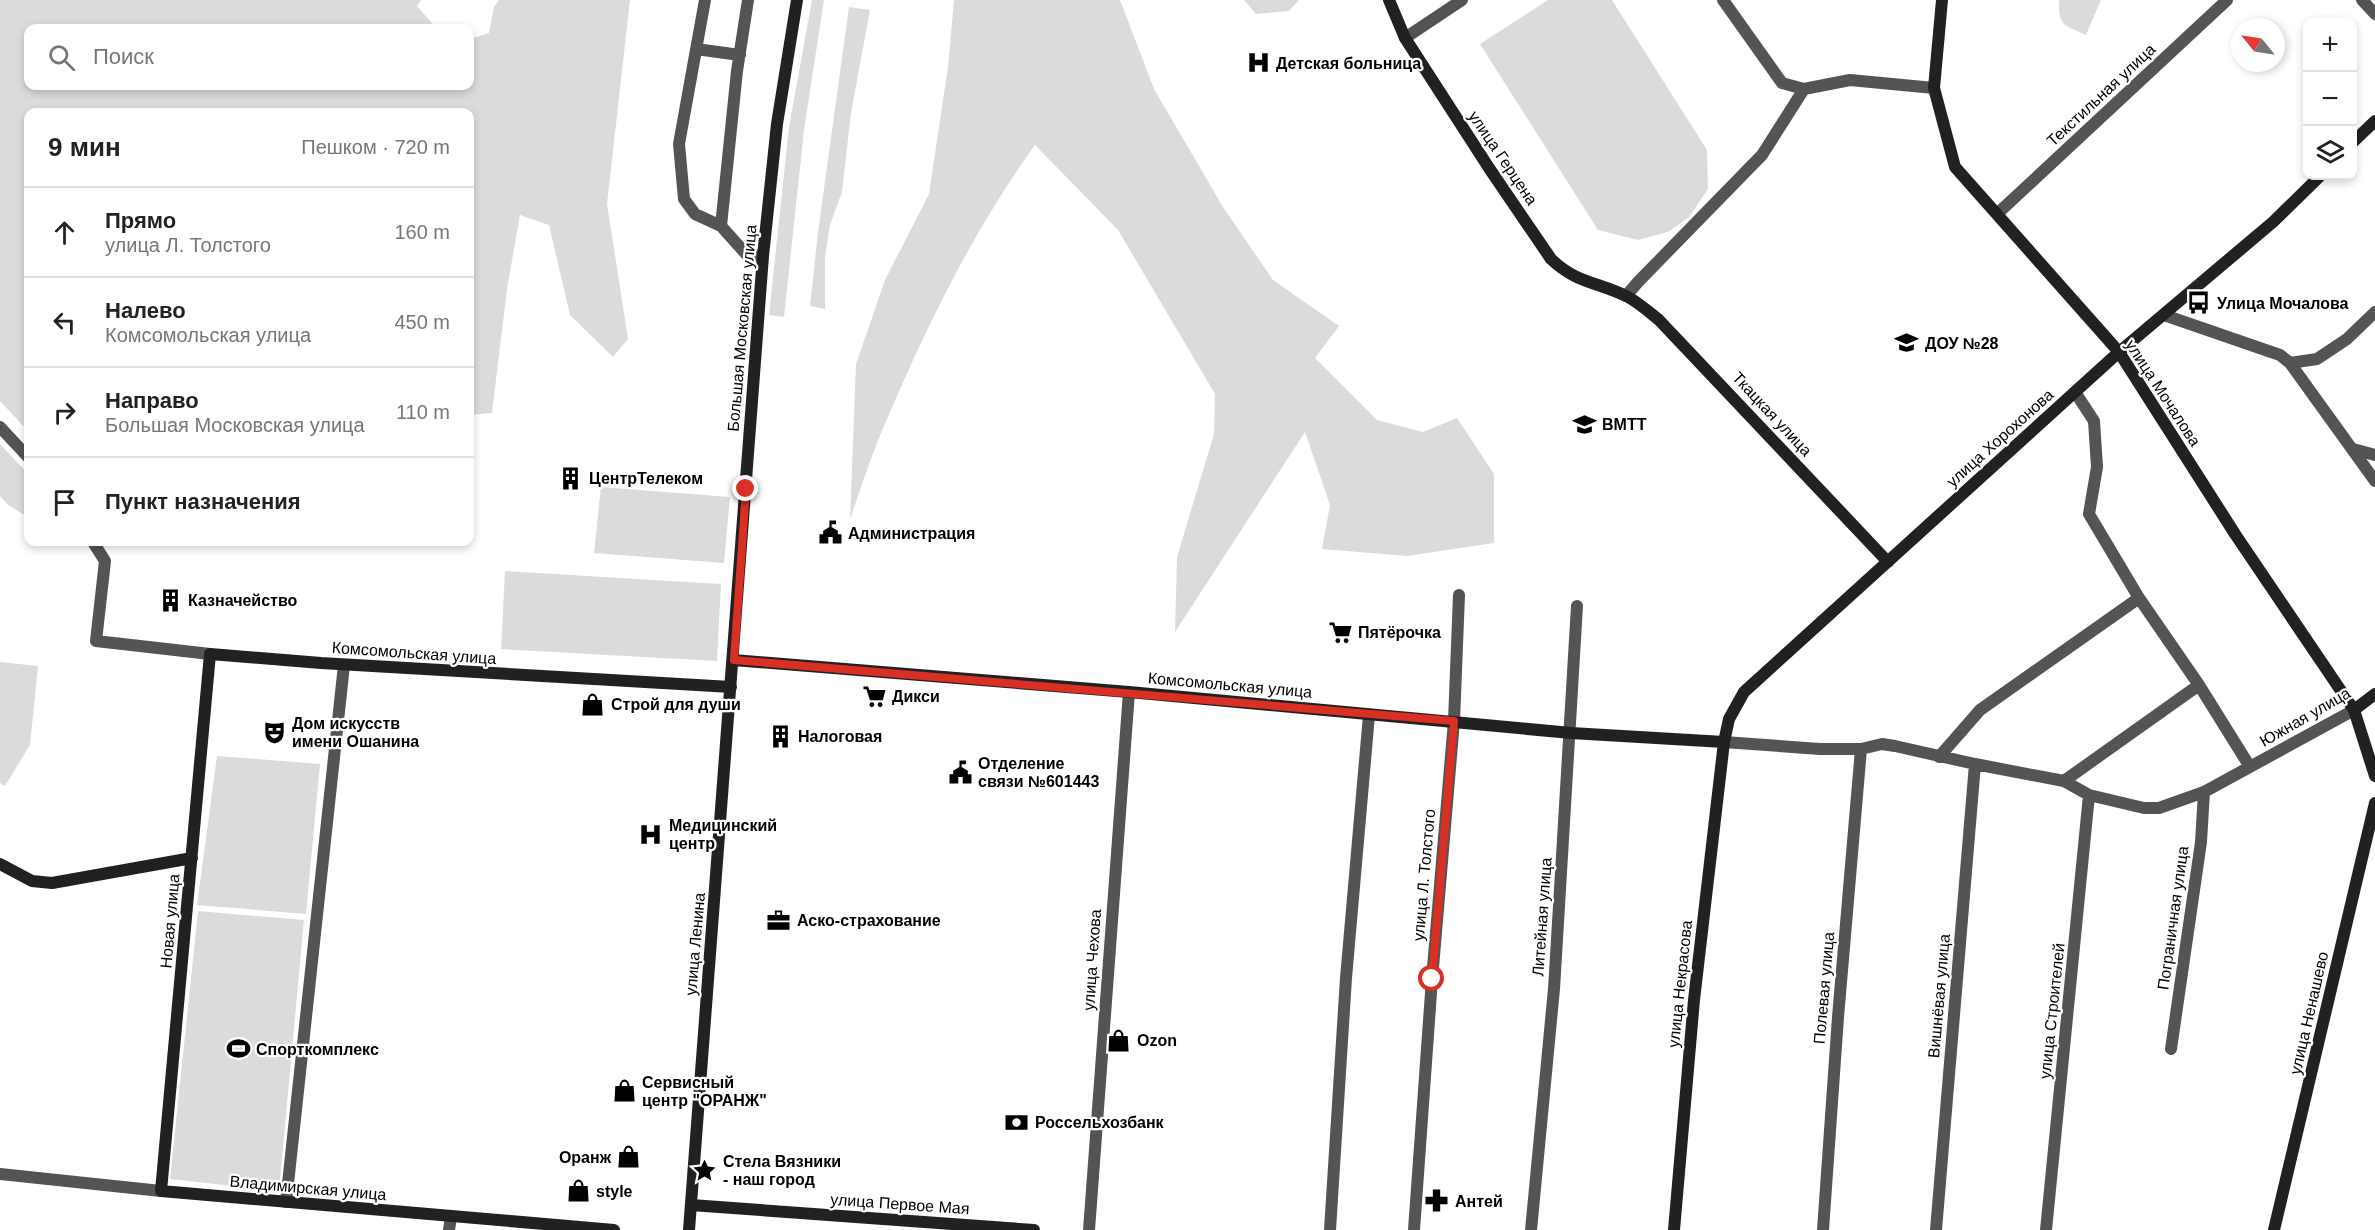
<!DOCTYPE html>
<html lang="ru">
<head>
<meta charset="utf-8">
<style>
	:root { --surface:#fff; --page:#f2f2f2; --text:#222; --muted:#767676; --line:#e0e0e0 }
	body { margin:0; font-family:Arial,sans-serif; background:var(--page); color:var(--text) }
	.controls { position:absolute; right:18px; top:18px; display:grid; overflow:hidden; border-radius:12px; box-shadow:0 3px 9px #0003 }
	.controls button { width:54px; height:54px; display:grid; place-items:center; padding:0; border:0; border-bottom:2px solid var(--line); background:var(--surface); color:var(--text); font:30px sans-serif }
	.compass { position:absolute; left:2231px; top:18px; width:54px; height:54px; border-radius:50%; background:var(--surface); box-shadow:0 3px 9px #0003; rotate:300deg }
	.stop { position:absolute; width:18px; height:18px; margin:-14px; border:4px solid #d93025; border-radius:50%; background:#fff }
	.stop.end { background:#d93025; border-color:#fff; box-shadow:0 2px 6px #0008 }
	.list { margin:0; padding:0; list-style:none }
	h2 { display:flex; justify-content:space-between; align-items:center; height:78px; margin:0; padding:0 24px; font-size:26px }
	h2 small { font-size:20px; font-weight:400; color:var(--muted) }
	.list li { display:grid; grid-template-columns:39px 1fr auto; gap:18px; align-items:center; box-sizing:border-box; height:90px; padding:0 24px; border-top:2px solid var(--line) }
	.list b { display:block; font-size:22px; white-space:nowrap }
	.list p { margin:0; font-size:20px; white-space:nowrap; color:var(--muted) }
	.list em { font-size:20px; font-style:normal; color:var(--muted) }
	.icon { flex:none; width:33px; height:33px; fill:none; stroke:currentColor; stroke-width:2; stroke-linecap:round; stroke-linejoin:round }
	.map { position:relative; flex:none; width:2375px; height:1230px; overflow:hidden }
	.search { position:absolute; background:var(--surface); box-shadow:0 3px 9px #0003; left:24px; top:24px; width:450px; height:66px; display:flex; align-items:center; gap:15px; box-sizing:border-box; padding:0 21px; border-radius:12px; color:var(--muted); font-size:22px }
	.panel { position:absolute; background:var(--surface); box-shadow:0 3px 9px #0003; left:24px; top:108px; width:450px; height:438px; border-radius:12px }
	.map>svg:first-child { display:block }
	.green { fill:#dbdbdb }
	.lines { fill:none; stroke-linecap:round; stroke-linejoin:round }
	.street { stroke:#545454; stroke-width:12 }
	.secondary { stroke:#212121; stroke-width:12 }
	.route { stroke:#d93025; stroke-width:8 }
	.labels { text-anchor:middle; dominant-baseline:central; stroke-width:4.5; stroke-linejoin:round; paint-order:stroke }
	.poi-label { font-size:16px; font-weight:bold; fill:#000; stroke:#fff; text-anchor:start }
	.street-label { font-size:16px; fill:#000; stroke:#fff }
</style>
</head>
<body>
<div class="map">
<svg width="2375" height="1230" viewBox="0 0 2375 1230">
	<rect width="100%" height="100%" fill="#fff"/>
	<!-- green -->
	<path class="green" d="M0 0H421L417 6 436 28H28V86H470V39L489 33 494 7 499 0H630L607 204 628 339 613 357 570 315 549 225 520 215 507 289 492 413 470 415V112H28V431L0 401Z
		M812 0H824L804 130 784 317 769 315 789 127Z
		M954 0H1120L1154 89 1223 207 1273 280 1339 326 1315 358 1377 420 1423 432 1457 418 1494 474V543L1407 556 1322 549 1330 505 1305 432 1175 632 1177 557 1214 434 1215 394 1118 230 1035 145C975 228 928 323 888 417 873 450 862 485 850 519L856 364 885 280 929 194 948 67Z
		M1244 0H1299L1289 11 1256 14Z
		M1548 0H1612L1707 150 1708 189 1689 217 1668 232 1638 240 1598 230 1480 44Z
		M2059 0H2101L2086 35C2064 25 2058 26 2059 0Z
		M849 7 870 10 851 113 842 192 830 225 825 257V309L810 306 818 232Z
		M0 444 28 474V517L8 505 0 496Z
		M601 487 730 497 724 563 594 553Z
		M505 571 721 584 717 661 501 649Z
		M0 662 38 666 30 745 5 786 0 783Z
		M217 756 320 764 306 914 197 905Z
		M198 911 304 920 279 1191 170 1179Z"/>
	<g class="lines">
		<!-- street -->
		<path class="street" d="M705 0 679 144 684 199 695 214 721 226
			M748 0 737 71 721 226 747 255 763 256
			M1723 0 1782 83 1804 89
			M2362 0 2375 14
			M1405 38 1462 0
			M696 49 740 55
			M1997 214 2227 0
			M1626 296 1638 282 1762 155 1804 89 1850 80 1934 88
			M2164 315 2280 355 2290 363 2375 481
			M2290 363 2317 359 2347 339 2375 312
			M2075 392 2094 421 2097 467 2089 514 2139 598 2199 685 2250 767
			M0 427 28 457
			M2353 449 2375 455
			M93 542 105 561 96 641 210 654
			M1724 742 1820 749H1861L1882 744 1895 746 1975 764 2064 781 2089 795 2144 808H2159L2204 792 2354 710
			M1939 757 1980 710 2139 598
			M2064 781 2199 685
			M2171 1049 2201 842 2204 792
			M0 1174 161 1191
			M286 1202 344 665
			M449 1230 451 1217
			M1089 1230 1129 692
			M1330 1230 1346 978 1369 715
			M1414 1230 1432 979 1454 721 1459 595
			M1531 1230 1554 989 1577 606
			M1823 1230 1838 1017 1861 749
			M1936 1230 1975 764
			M2046 1230 2089 795"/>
		<!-- secondary -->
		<path class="secondary" d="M1389 0 1405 38 1489 168 1551 259C1577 284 1599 282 1628 297 1639 303 1649 312 1659 320L1888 562
			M1942 0 1934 88 1955 167 2119 352 2235 534 2354 710 2375 776
			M2352 143 2375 121
			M733 660 1129 692 1571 733 1724 742
			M2354 710 2375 694
			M0 864 32 881 52 883 192 858
			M691 1205 1034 1230
			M614 1230 161 1191 210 654 321 663 731 687
			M689 1230 763 256 777 124 797 0
			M1674 1230 1694 1000 1724 742 1729 719 1744 692 2119 352 2273 222 2320 176
			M2274 1230 2375 803"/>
	</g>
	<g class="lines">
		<!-- route -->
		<path class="route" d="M746 489 734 660 1454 721 1432 979"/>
	</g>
	<!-- icons -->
	<defs>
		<symbol id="hospital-bare" viewBox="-9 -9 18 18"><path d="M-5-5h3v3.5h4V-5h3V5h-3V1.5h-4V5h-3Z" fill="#000" stroke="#fff" stroke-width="2.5" paint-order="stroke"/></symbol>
		<symbol id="bus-bare" viewBox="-9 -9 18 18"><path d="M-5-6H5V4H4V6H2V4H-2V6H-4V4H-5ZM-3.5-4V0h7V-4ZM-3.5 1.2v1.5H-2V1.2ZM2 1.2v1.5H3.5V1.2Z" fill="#000" stroke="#fff" stroke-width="2.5" paint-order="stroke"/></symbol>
		<symbol id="school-bare" viewBox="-9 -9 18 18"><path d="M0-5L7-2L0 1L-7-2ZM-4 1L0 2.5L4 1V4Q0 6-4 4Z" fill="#000" stroke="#fff" stroke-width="2.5" paint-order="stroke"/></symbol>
		<symbol id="university-bare" viewBox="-9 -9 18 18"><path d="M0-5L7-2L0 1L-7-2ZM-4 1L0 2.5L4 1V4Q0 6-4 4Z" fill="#000" stroke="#fff" stroke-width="2.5" paint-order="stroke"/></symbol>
		<symbol id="building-bare" viewBox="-9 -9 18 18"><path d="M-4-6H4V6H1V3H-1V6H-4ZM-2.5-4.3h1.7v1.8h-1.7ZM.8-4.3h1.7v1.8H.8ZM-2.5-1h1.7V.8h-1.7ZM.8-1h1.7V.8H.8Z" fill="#000" stroke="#fff" stroke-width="2.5" paint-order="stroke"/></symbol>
		<symbol id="civic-bare" viewBox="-9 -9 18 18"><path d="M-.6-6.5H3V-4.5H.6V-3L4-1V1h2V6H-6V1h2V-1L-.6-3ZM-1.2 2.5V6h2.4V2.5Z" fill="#000" stroke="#fff" stroke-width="2.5" paint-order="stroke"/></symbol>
		<symbol id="supermarket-bare" viewBox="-9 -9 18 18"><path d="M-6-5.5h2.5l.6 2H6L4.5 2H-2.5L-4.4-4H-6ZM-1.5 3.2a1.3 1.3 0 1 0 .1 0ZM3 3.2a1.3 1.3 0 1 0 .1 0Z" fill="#000" stroke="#fff" stroke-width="2.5" paint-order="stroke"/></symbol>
		<symbol id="shop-bare" viewBox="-9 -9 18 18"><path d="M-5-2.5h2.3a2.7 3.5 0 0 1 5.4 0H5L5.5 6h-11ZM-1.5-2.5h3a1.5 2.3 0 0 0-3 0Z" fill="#000" stroke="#fff" stroke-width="2.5" paint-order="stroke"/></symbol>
		<symbol id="theatre-bare" viewBox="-9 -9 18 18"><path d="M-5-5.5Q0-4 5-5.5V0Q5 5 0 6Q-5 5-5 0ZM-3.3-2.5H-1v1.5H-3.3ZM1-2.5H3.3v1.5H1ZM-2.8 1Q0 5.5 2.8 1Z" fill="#000" stroke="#fff" stroke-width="2.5" paint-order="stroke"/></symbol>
		<symbol id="office-bare" viewBox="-9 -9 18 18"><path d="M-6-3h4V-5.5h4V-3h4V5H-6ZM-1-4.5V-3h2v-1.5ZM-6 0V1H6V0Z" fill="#000" stroke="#fff" stroke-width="2.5" paint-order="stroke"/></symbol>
		<symbol id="stadium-bare" viewBox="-9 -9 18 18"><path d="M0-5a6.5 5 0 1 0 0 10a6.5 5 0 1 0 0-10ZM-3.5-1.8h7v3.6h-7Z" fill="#000" stroke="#fff" stroke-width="2.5" paint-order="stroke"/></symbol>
		<symbol id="bank-bare" viewBox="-9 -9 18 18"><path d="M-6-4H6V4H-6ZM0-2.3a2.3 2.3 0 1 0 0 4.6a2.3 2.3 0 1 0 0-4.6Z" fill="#000" stroke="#fff" stroke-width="2.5" paint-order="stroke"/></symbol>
		<symbol id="sight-bare" viewBox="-9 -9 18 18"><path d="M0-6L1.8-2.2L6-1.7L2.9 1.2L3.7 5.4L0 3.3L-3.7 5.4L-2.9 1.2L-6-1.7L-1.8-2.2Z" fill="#000" stroke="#fff" stroke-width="2.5" paint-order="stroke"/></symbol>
		<symbol id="pharmacy-bare" viewBox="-9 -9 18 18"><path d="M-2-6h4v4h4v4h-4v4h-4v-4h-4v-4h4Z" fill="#000" stroke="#fff" stroke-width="2.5" paint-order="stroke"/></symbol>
	</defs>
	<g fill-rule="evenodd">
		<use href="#hospital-bare" x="1242" y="46" width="33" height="33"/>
		<use href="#bus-bare" x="2182" y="286" width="33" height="33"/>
		<use href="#school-bare" x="1890" y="326" width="33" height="33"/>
		<use href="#university-bare" x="1568" y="408" width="33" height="33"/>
		<use href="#building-bare" x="554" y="462" width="33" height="33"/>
		<use href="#civic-bare" x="814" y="516" width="33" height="33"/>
		<use href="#building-bare" x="154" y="584" width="33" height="33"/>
		<use href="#supermarket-bare" x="1324" y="616" width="33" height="33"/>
		<use href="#supermarket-bare" x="858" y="680" width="33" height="33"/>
		<use href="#shop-bare" x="576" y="688" width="33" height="33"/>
		<use href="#theatre-bare" x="258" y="716" width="33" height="33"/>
		<use href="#building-bare" x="764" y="720" width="33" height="33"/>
		<use href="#civic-bare" x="944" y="756" width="33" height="33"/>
		<use href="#hospital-bare" x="634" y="818" width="33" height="33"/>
		<use href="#office-bare" x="762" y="904" width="33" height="33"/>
		<use href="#shop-bare" x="1102" y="1024" width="33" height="33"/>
		<use href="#stadium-bare" x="222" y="1032" width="33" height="33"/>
		<use href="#shop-bare" x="608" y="1074" width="33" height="33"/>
		<use href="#bank-bare" x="1000" y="1106" width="33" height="33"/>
		<use href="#shop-bare" x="612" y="1140" width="33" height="33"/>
		<use href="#sight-bare" x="688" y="1154" width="33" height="33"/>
		<use href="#shop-bare" x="562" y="1174" width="33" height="33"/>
		<use href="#pharmacy-bare" x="1420" y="1184" width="33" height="33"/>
	</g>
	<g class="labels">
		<!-- poi labels -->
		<g class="poi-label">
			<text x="1276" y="63">Детская больница</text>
			<text x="2217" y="303">Улица Мочалова</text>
			<text x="1925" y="343">ДОУ №28</text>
			<text x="1602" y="424">ВМТТ</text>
			<text x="589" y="478">ЦентрТелеком</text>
			<text x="848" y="533">Администрация</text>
			<text x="188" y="600">Казначейство</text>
			<text x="1358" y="632">Пятёрочка</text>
			<text x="892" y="696">Дикси</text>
			<text x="611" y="704">Строй для души</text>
			<text x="292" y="723">Дом искусств<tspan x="292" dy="18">имени Ошанина</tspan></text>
			<text x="798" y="736">Налоговая</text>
			<text x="978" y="763">Отделение<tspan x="978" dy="18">связи №601443</tspan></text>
			<text x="669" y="825">Медицинский<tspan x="669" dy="18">центр</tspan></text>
			<text x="797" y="920">Аско-страхование</text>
			<text x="1137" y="1040">Ozon</text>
			<text x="256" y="1049">Спорткомплекс</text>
			<text x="642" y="1082">Сервисный<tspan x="642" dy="18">центр "ОРАНЖ"</tspan></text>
			<text x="1035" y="1122">Россельхозбанк</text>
			<text x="611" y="1157" text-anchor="end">Оранж</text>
			<text x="723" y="1161">Стела Вязники<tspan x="723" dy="18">- наш город</tspan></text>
			<text x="596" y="1191">style</text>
			<text x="1455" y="1201">Антей</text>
		</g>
		<!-- street labels -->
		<g class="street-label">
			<text transform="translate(2101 95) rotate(-43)">Текстильная улица</text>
			<text transform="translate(1503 158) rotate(56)">улица Герцена</text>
			<text transform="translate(742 328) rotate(-85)">Большая Московская улица</text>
			<text transform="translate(2163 393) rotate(57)">улица Мочалова</text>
			<text transform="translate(1772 414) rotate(47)">Ткацкая улица</text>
			<text transform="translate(2000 438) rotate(-42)">улица Хорохонова</text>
			<text transform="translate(414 653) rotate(4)">Комсомольская улица</text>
			<text transform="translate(1230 685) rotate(5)">Комсомольская улица</text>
			<text transform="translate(2305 717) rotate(-30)">Южная улица</text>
			<text transform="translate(1424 875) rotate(-85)">улица Л. Толстого</text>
			<text transform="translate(1542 917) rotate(-86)">Литейная улица</text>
			<text transform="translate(2173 918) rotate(-82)">Пограничная улица</text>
			<text transform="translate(170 921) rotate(-85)">Новая улица</text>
			<text transform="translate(695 944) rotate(-85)">улица Ленина</text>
			<text transform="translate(1092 960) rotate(-86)">улица Чехова</text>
			<text transform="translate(1680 984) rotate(-84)">улица Некрасова</text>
			<text transform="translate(1824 988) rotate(-85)">Полевая улица</text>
			<text transform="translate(1939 996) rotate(-85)">Вишнёвая улица</text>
			<text transform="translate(2052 1011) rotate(-84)">улица Строителей</text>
			<text transform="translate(2309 1013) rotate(-77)">улица Ненашево</text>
			<text transform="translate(308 1188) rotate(5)">Владимирская улица</text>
			<text transform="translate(900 1204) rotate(4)">улица Первое Мая</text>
		</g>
	</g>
</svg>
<div class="controls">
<button>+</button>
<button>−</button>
<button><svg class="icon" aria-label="layers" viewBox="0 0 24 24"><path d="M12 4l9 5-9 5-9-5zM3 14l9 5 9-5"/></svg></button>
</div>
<svg class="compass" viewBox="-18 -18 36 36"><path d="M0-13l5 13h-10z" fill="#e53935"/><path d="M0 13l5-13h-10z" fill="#767676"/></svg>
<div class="stop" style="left:1432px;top:979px"></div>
<div class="stop end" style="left:746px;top:489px"></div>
<div class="search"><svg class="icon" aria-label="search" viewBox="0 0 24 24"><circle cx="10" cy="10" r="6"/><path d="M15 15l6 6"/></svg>Поиск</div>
<section class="panel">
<h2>9 мин<small>Пешком · 720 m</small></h2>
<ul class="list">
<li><svg class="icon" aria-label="ahead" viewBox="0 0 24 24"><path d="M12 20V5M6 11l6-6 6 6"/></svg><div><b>Прямо</b><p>улица Л. Толстого</p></div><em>160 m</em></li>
<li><svg class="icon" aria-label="left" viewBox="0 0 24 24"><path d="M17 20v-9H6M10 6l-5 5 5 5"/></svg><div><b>Налево</b><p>Комсомольская улица</p></div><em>450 m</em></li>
<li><svg class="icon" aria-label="right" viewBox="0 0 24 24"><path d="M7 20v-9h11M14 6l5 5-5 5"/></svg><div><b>Направо</b><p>Большая Московская улица</p></div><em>110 m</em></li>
<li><svg class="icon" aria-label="arrive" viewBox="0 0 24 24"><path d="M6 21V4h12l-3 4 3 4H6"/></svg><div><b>Пункт назначения</b></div></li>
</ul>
</section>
</div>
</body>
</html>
